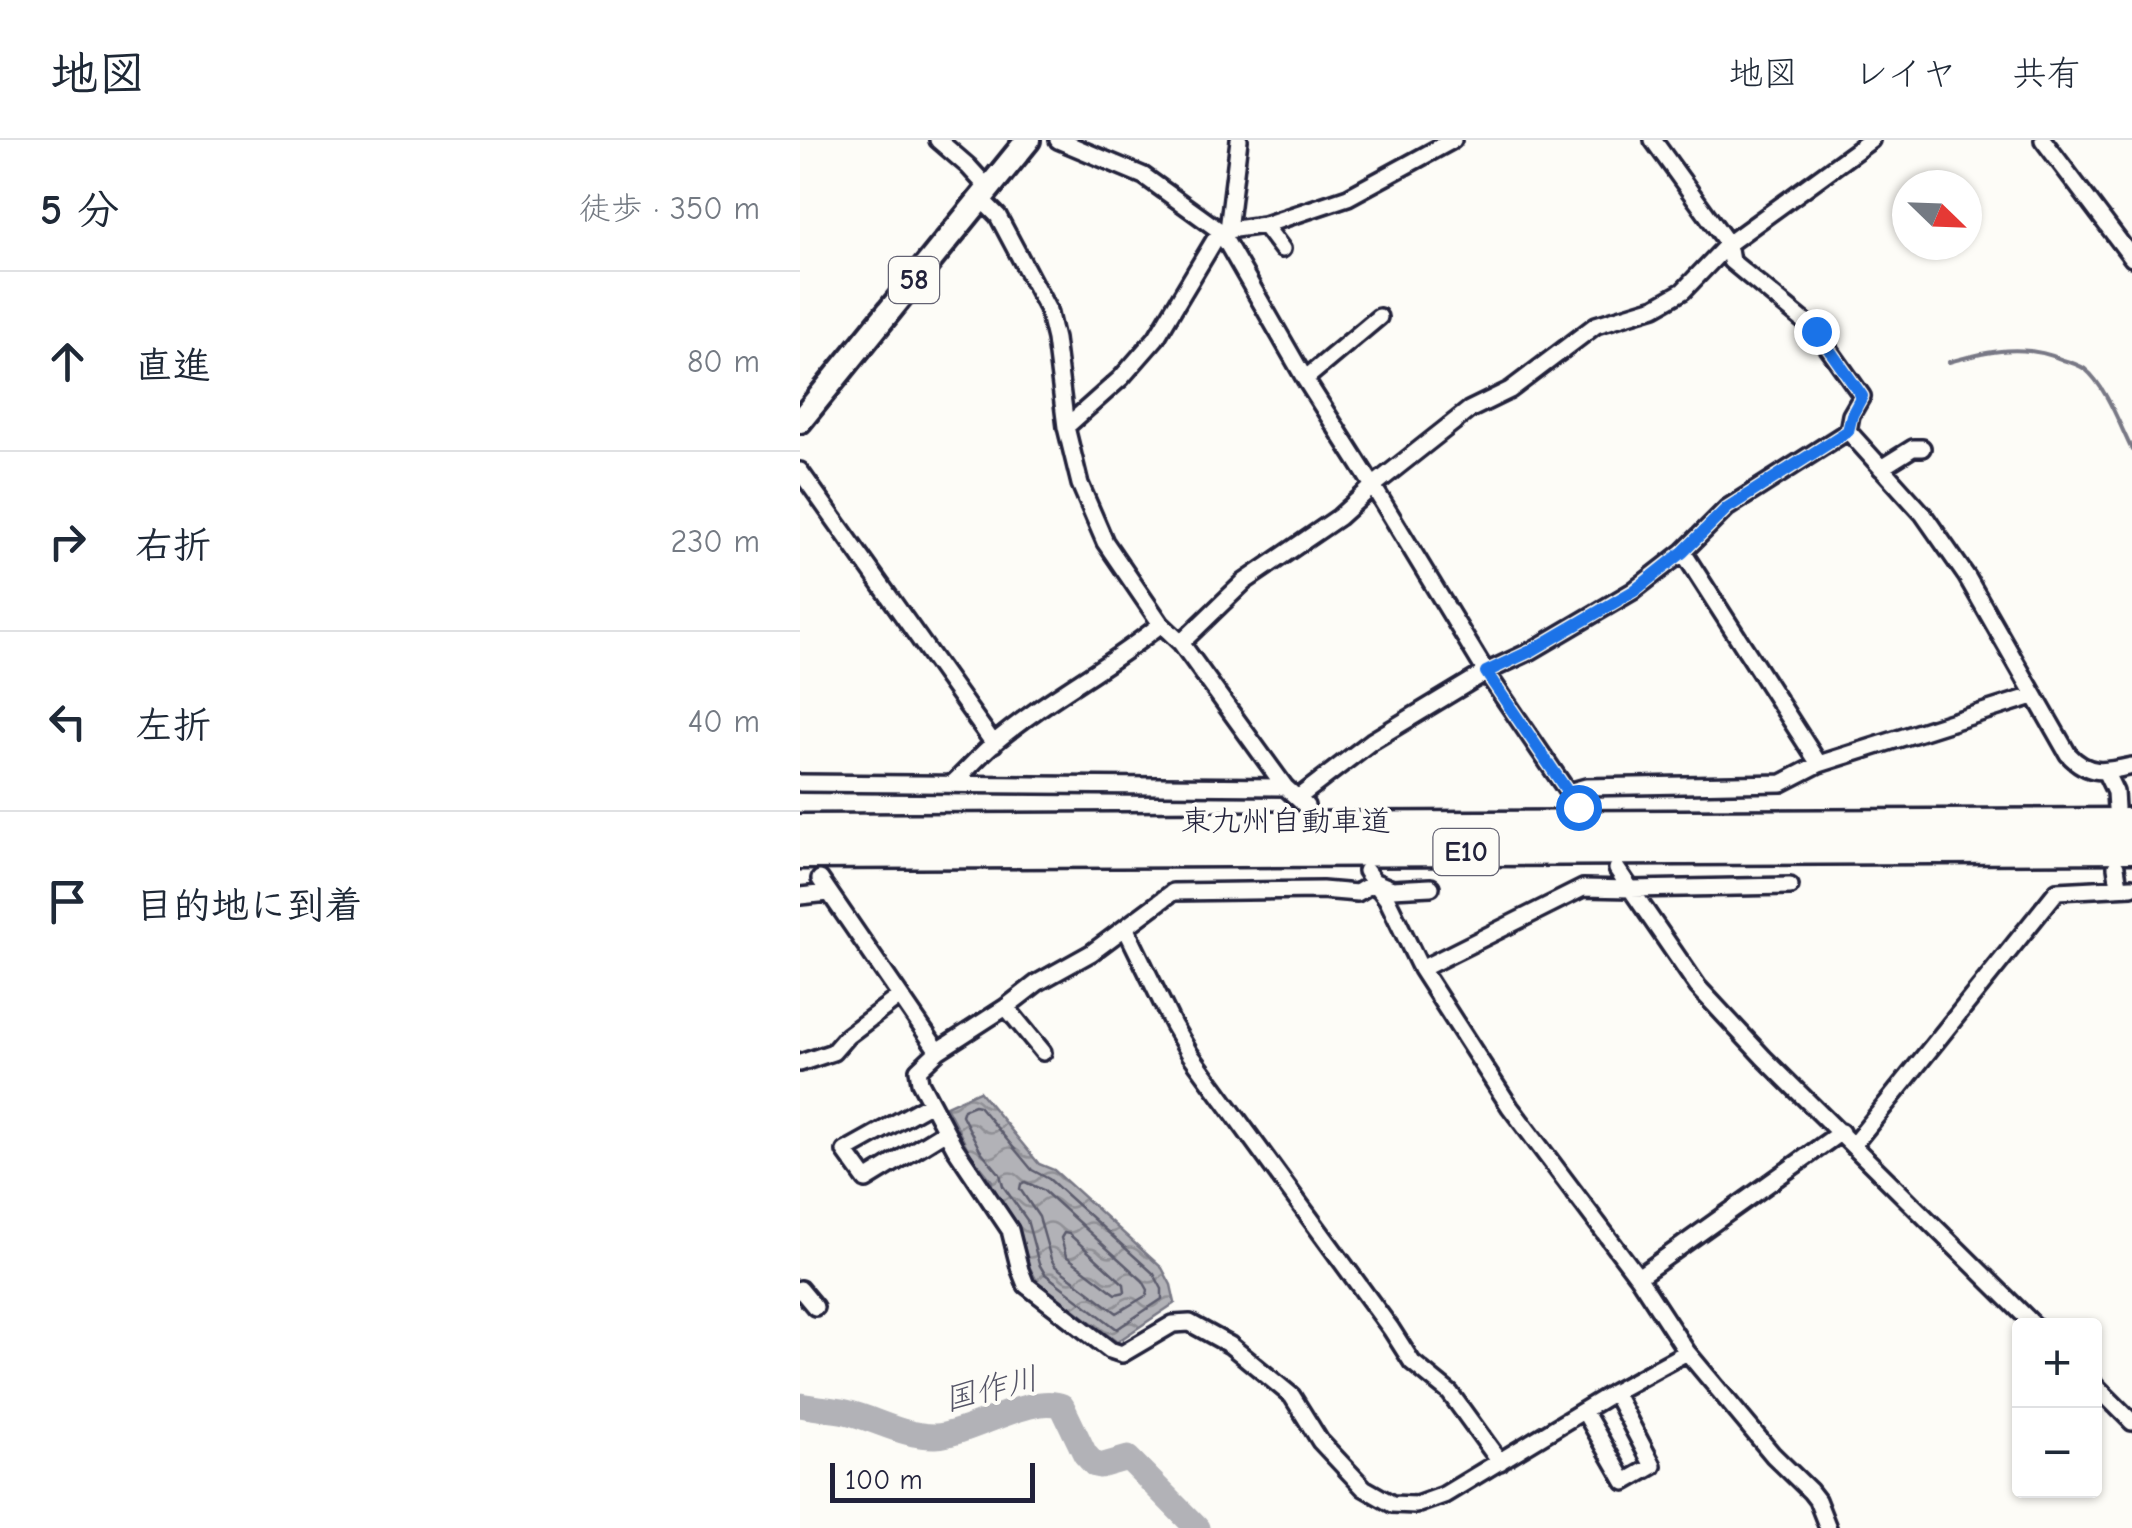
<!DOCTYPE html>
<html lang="ja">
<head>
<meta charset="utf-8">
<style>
	:root { --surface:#fff; --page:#f6f6f7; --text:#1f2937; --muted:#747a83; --line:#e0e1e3 }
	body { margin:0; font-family:"Comic Neue","Klee One",sans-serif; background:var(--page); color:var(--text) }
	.controls { position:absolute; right:30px; bottom:30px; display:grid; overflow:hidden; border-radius:10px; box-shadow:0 2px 8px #0004 }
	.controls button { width:90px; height:90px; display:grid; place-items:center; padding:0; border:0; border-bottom:2px solid var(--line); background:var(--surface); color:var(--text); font:50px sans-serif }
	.compass { position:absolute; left:1092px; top:30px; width:90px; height:90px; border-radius:50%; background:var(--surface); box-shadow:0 2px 8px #0004; rotate:113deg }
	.scale { position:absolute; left:30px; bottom:25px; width:205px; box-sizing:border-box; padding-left:10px; border:5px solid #22223b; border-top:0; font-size:28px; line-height:35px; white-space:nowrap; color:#22223b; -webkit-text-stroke:8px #fdfcf7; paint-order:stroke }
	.stop { position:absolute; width:30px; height:30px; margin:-22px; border:8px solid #1a73e8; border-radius:50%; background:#fff }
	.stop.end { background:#1a73e8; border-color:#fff; box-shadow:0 2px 10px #0008 }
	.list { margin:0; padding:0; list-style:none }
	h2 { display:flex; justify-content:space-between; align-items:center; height:130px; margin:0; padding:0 40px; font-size:42px }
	h2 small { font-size:32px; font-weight:400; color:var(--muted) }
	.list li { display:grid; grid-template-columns:65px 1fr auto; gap:30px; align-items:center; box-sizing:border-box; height:180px; padding:0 40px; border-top:2px solid var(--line) }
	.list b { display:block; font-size:38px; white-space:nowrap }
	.list em { font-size:32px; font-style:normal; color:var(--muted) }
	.icon { flex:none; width:55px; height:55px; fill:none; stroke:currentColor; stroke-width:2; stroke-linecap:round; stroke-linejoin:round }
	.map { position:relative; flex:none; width:1332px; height:1388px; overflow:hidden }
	header { display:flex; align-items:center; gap:60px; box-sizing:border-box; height:140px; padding:0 50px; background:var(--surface); border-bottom:2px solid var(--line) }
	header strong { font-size:48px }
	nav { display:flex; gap:55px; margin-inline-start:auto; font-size:35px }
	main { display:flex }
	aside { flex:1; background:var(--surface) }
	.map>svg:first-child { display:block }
	.water { fill:url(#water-waves); stroke:#787885; stroke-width:2.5 }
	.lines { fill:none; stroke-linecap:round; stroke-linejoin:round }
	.shore { stroke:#5c5c6d; stroke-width:2.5 }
	.stream { stroke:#787885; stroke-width:4 }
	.river { stroke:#b2b2b7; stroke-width:25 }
	.street-casing { stroke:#22223b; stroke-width:22 }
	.primary-casing { stroke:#22223b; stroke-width:30 }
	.highway-casing { stroke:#22223b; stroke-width:35 }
	.street { stroke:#fdfcf7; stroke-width:15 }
	.primary { stroke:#fdfcf7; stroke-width:22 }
	.highway { stroke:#fdfcf7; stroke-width:28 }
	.route { stroke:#1a73e8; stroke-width:12 }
	.labels { text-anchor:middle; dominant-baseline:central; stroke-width:8; stroke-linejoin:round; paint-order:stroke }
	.shield { fill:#fdfcf7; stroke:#646373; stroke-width:2.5 }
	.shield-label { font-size:28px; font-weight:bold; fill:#22223b }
	.street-label { font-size:30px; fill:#22223b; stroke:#fdfcf7 }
	.water-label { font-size:32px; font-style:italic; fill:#545466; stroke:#fdfcf7 }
</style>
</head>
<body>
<header>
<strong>地図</strong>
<nav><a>地図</a><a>レイヤ</a><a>共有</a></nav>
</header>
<main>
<aside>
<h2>5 分<small>徒歩 · 350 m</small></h2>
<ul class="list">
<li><svg class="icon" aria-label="ahead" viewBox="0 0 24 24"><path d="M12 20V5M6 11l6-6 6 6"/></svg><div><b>直進</b></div><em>80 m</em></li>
<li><svg class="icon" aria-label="right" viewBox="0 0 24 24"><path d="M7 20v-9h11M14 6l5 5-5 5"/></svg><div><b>右折</b></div><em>230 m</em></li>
<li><svg class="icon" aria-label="left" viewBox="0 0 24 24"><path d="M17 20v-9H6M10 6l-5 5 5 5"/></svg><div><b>左折</b></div><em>40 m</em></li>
<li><svg class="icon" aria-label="arrive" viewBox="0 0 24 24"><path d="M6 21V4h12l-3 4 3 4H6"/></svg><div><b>目的地に到着</b></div></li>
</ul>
</aside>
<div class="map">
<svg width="1332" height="1388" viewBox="0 0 1332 1388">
	<defs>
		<pattern id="water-waves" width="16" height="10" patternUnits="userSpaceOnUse" patternTransform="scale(2.5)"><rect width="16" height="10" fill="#b2b2b7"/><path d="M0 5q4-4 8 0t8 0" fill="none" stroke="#909096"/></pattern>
	</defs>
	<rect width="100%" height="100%" fill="#fdfcf7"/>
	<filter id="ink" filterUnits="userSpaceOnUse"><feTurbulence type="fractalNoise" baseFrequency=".01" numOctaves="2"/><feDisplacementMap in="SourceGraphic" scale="20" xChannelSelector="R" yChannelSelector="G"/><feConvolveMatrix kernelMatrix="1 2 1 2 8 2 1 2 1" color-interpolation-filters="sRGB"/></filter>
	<g filter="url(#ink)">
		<!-- water -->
		<path class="water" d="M179 951 239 1024 254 1030 362 1128 371 1145 375 1163 317 1202 237 1141 230 1128 218 1085 192 1049V1041L171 1015 146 966Z"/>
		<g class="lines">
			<!-- shore -->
			<path class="shore" d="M174 965 179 966 232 1030 249 1039 354 1134 362 1149V1159L317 1189 245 1134 239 1124 227 1080 203 1046 200 1034 180 1010 162 975 164 969Z
				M225 1042 243 1050 343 1141 348 1150 347 1155 317 1173 255 1126 251 1119 239 1077 220 1049 221 1044Z
				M264 1093 269 1094 324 1144 325 1152 316 1154 266 1116 261 1098Z"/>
			<!-- stream -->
			<path class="stream" d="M1149 222C1188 211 1225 203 1263 220 1270 222 1279 225 1285 229 1306 246 1320 286 1332 310"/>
			<!-- river -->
			<path class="river" d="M0 1265C15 1268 31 1269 46 1272 76 1279 104 1297 136 1296 170 1294 233 1253 262 1266L285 1314 295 1325 300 1326 328 1318 397 1388"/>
			<defs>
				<path id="street" d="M138 0 168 26 188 48
					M258 0 344 36 420 91 505 239 573 346 686 532 778 667
					M1243 0 1332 118
					M180 58 198 76 248 170 255 199 266 287 280 344 305 402 361 484 381 503 485 647 506 666
					M464 85 482 109
					M428 90 439 0
					M505 239 579 177
					M266 287 321 238 356 198 420 91 464 85 548 57 653 0
					M1048 291 1123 374 1167 437 1268 614C1288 636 1305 632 1332 626
					M1081 328 1113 308H1122
					M0 331 194 604
					M883 412 1019 624
					M381 503 444 442 539 377 573 346 669 270 710 250 796 185 855 167 883 151 928 104 1071 0
					M1305 631 1315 652 1316 668
					M0 643 485 647
					M153 643C167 630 179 616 193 604 245 559 308 528 361 484
					M768 652 786 647 982 643 1019 624 1233 556
					M499 657 572 601 686 532 731 511 833 451 883 412 927 368 1048 291 1051 275 1062 256 1016 191 931 121 928 104 853 0
					M1316 727 1319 746
					M817 729 898 847 964 918 1235 1186
					M566 731 587 759 621 829 710 967 838 1137 887 1212 973 1315 1010 1351 1017 1360 1028 1388
					M20 739 138 911 118 930 120 942 155 1008 210 1090 220 1130 226 1145 310 1210 322 1214 373 1184 390 1183 430 1205 492 1256 520 1301 564 1348 592 1364 616 1365 644 1355 814 1252 887 1212
					M0 756 29 753
					M326 789 373 885 390 914 591 1189 612 1222 650 1253 700 1322
					M621 829 783 748 831 749 990 746
					M206 867 243 912
					M138 911 206 867 237 843 291 813 373 752 522 750 557 753 575 742 592 749 631 747
					M0 923 33 912 47 896 100 856
					M131 963 45 1011 66 1040 146 991
					M1054 1004 1257 751 1332 747
					M838 1137 1041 992
					M0 1149 15 1167
					M1294 1244 1332 1282
					M784 1271 825 1342 853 1326 814 1252"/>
				<path id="primary" d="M0 281 228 0"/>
				<path id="highway" d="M0 689 1332 683
					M0 714 1332 708"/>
			</defs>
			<!-- street casing -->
			<use href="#street" class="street-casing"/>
			<!-- primary casing -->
			<use href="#primary" class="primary-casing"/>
			<!-- highway casing -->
			<use href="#highway" class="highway-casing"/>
			<!-- street -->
			<use href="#street" class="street"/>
			<!-- primary -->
			<use href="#primary" class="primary"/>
			<!-- highway -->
			<use href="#highway" class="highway"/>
		</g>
	</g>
	<g class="lines" filter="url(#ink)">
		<!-- route -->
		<path class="route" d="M778 667 686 532 731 511 834 451 883 412 927 368 1048 291 1052 275 1062 256 1016 191"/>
	</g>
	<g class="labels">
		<!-- shield labels -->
		<g class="shield">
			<rect x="89" y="117" width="50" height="46" rx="8"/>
			<rect x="633.5" y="689" width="65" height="46" rx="8"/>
		</g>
		<g class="shield-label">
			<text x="114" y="140">58</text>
			<text x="666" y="712">E10</text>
		</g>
		<!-- street labels -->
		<g class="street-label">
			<text x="486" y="681">東九州自動車道</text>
		</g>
		<!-- water labels -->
		<g class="water-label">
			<text transform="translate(191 1249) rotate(-14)">国作川</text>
		</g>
	</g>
</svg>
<div class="controls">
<button>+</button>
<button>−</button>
</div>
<svg class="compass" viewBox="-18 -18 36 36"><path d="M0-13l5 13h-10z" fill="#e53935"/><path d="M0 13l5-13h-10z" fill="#747a83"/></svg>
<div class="scale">100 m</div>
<div class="stop" style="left:778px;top:667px"></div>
<div class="stop end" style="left:1016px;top:191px"></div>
</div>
</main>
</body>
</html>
